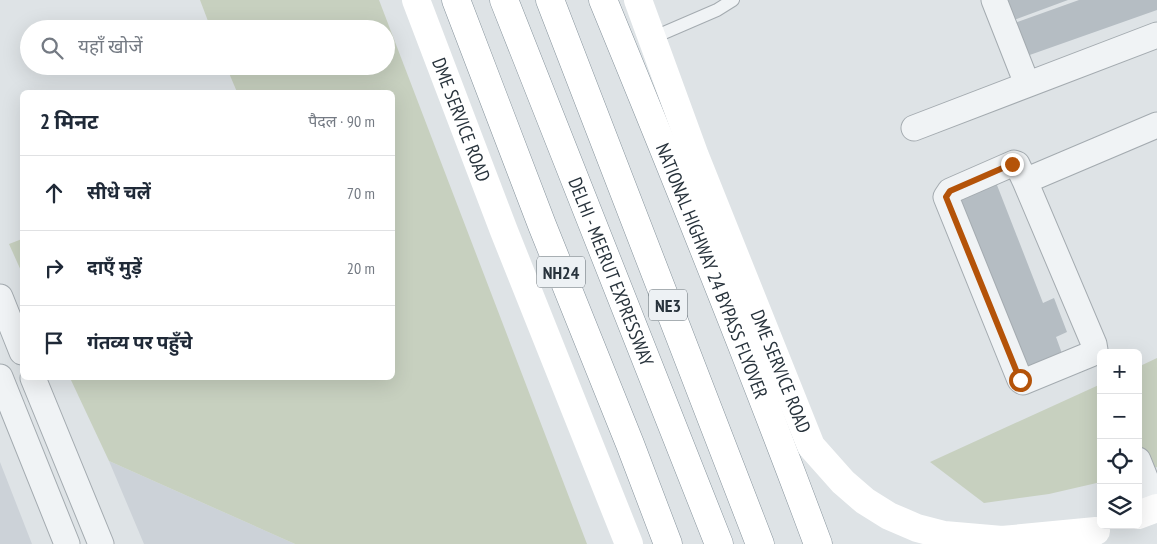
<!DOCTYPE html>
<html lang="hi">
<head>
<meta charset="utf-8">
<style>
	:root { --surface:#fff; --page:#f2f2f3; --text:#1f2937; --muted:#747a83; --line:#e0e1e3 }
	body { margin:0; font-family:"PT Sans Narrow","Noto Sans Devanagari",sans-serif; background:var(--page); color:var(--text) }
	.controls { position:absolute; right:15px; bottom:15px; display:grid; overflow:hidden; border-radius:8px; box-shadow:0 5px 20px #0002 }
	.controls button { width:45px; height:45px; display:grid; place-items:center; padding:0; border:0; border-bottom:1px solid var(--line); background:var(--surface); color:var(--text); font:25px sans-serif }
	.stop { position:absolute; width:15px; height:15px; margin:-11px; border:4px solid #b45309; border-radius:50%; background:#fff }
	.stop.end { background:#b45309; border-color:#fff; box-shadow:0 1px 5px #0008 }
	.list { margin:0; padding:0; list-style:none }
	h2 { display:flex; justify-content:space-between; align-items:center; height:65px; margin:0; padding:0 20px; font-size:21px }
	h2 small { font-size:16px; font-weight:400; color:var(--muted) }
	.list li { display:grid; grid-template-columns:32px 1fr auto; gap:15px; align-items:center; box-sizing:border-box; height:75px; padding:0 20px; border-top:1px solid var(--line) }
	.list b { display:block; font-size:19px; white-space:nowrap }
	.list em { font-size:16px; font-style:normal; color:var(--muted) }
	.icon { flex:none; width:28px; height:28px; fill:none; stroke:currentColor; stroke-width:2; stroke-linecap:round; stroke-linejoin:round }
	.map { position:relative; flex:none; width:1157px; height:544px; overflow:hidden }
	.search { position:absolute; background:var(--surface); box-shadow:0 5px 20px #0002; left:20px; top:20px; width:375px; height:55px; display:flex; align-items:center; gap:12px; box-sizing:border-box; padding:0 18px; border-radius:28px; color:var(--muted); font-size:19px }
	.panel { position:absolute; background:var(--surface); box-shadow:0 5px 20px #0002; left:20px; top:90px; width:375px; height:290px; border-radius:8px }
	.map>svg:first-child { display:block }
	.built { fill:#ccd2d8 }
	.green { fill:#c7d0bf }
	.building { fill:#b5bdc3 }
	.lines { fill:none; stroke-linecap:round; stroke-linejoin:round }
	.service-casing { stroke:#a4abb0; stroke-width:14 }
	.minor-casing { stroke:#a4abb0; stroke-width:27 }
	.trunk-casing { stroke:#86939c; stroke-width:29 }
	.motorway-casing { stroke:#86939c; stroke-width:29 }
	.service { stroke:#f0f3f5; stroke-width:12 }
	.minor { stroke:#f0f3f5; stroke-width:25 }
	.secondary { stroke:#fff; stroke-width:28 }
	.trunk { stroke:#fff; stroke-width:28 }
	.motorway { stroke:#fff; stroke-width:28 }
	.route { stroke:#b45309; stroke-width:6 }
	.labels { text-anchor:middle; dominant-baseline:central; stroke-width:5; stroke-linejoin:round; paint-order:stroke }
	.shield { fill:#edf1f4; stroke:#636c73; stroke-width:1 }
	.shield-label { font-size:18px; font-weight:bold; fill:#28333c }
	.street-label { font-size:19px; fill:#28333c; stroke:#edf1f4 }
</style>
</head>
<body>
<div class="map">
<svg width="1157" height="544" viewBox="0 0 1157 544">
	<rect width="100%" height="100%" fill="#dee3e6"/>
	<!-- built -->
	<path class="built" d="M109 461 295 544H144Z
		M0 462 32 544H0Z"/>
	<!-- green -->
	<path class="green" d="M200 0H379L587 544H295L109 461 70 378H392V92H237L226 66H386V29H211Z
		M22 239V273L9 244Z
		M1157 358V467L1138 473V367Z
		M1101 384V482L1049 494 984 503 930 462Z"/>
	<!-- building -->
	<path class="building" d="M1004 0H1068L1011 21Z
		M1079 0H1157V10L1024 57 1012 24Z
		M995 180 1043 303 1054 298 1067 332 1056 337 1064 359 1021 376 951 197Z"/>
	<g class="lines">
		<defs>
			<path id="service" d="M652 38 717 10 733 0"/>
			<path id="minor" d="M994 0 1027 84
				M914 128 1157 35
				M1014 163 1017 164 1025 181 1094 344 1095 350 1091 354 1023 382 1020 380 946 197 950 191Z
				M1025 181 1157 125
				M0 297 22 352
				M0 377 67 544
				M33 378 101 544
				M1138 460 1157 507"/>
			<g id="trunk">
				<path d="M456 0 542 225 630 444 668 544"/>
				<path id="s3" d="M603 0C677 180 750 361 818 544"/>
			</g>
			<g id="motorway">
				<path id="s4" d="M504 0 719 544"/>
				<path d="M550 0 760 544"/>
			</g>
		</defs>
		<!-- service casing -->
		<use href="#service" class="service-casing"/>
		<!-- minor casing -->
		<use href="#minor" class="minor-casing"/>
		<!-- trunk casing -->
		<use href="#trunk" class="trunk-casing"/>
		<!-- motorway casing -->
		<use href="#motorway" class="motorway-casing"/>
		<!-- service -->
		<use href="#service" class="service"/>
		<!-- minor -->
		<use href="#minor" class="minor"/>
		<!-- secondary -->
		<g class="secondary">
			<path id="s1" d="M416 0 504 231 629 544"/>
			<path id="s2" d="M638 0 695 156 811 446 843 482 865 501 889 516 917 528 944 535 1002 540 1096 531"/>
			<path d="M1138 515 1157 508"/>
		</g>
		<!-- trunk -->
		<use href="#trunk" class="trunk"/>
		<!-- motorway -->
		<use href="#motorway" class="motorway"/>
	</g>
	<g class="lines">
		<!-- route -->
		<path class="route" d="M1012 164 950 191 946 197 1020 380"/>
	</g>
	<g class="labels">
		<!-- shield labels -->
		<g class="shield">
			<rect x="537" y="256.5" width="48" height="31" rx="4"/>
			<rect x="649" y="289.5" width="38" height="31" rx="4"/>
		</g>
		<g class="shield-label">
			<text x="561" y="272">NH24</text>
			<text x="668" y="305">NE3</text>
		</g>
		<!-- street labels -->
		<g class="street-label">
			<text stroke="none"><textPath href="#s1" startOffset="128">DME SERVICE ROAD</textPath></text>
			<text stroke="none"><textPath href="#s3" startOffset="292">NATIONAL HIGHWAY 24 BYPASS FLYOVER</textPath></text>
			<text stroke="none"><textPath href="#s4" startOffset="292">DELHI - MEERUT EXPRESSWAY</textPath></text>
			<text stroke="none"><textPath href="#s2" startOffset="398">DME SERVICE ROAD</textPath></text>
		</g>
	</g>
</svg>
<div class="controls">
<button>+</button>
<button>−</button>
<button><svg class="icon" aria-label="locate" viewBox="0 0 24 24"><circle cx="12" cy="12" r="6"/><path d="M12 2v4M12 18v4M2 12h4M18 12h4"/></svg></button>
<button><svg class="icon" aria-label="layers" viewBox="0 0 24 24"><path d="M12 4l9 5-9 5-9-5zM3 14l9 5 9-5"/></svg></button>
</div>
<div class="stop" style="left:1020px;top:380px"></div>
<div class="stop end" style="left:1012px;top:164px"></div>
<div class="search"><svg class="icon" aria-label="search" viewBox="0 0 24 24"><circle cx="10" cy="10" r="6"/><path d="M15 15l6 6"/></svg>यहाँ खोजें</div>
<section class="panel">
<h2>2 मिनट<small>पैदल · 90 m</small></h2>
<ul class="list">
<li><svg class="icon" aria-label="ahead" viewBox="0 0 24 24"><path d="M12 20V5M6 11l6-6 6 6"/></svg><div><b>सीधे चलें</b></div><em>70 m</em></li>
<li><svg class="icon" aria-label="right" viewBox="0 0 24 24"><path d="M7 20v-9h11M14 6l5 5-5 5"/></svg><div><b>दाएँ मुड़ें</b></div><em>20 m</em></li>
<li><svg class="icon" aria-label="arrive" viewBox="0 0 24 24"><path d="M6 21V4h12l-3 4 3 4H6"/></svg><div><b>गंतव्य पर पहुँचे</b></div></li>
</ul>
</section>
</div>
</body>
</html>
